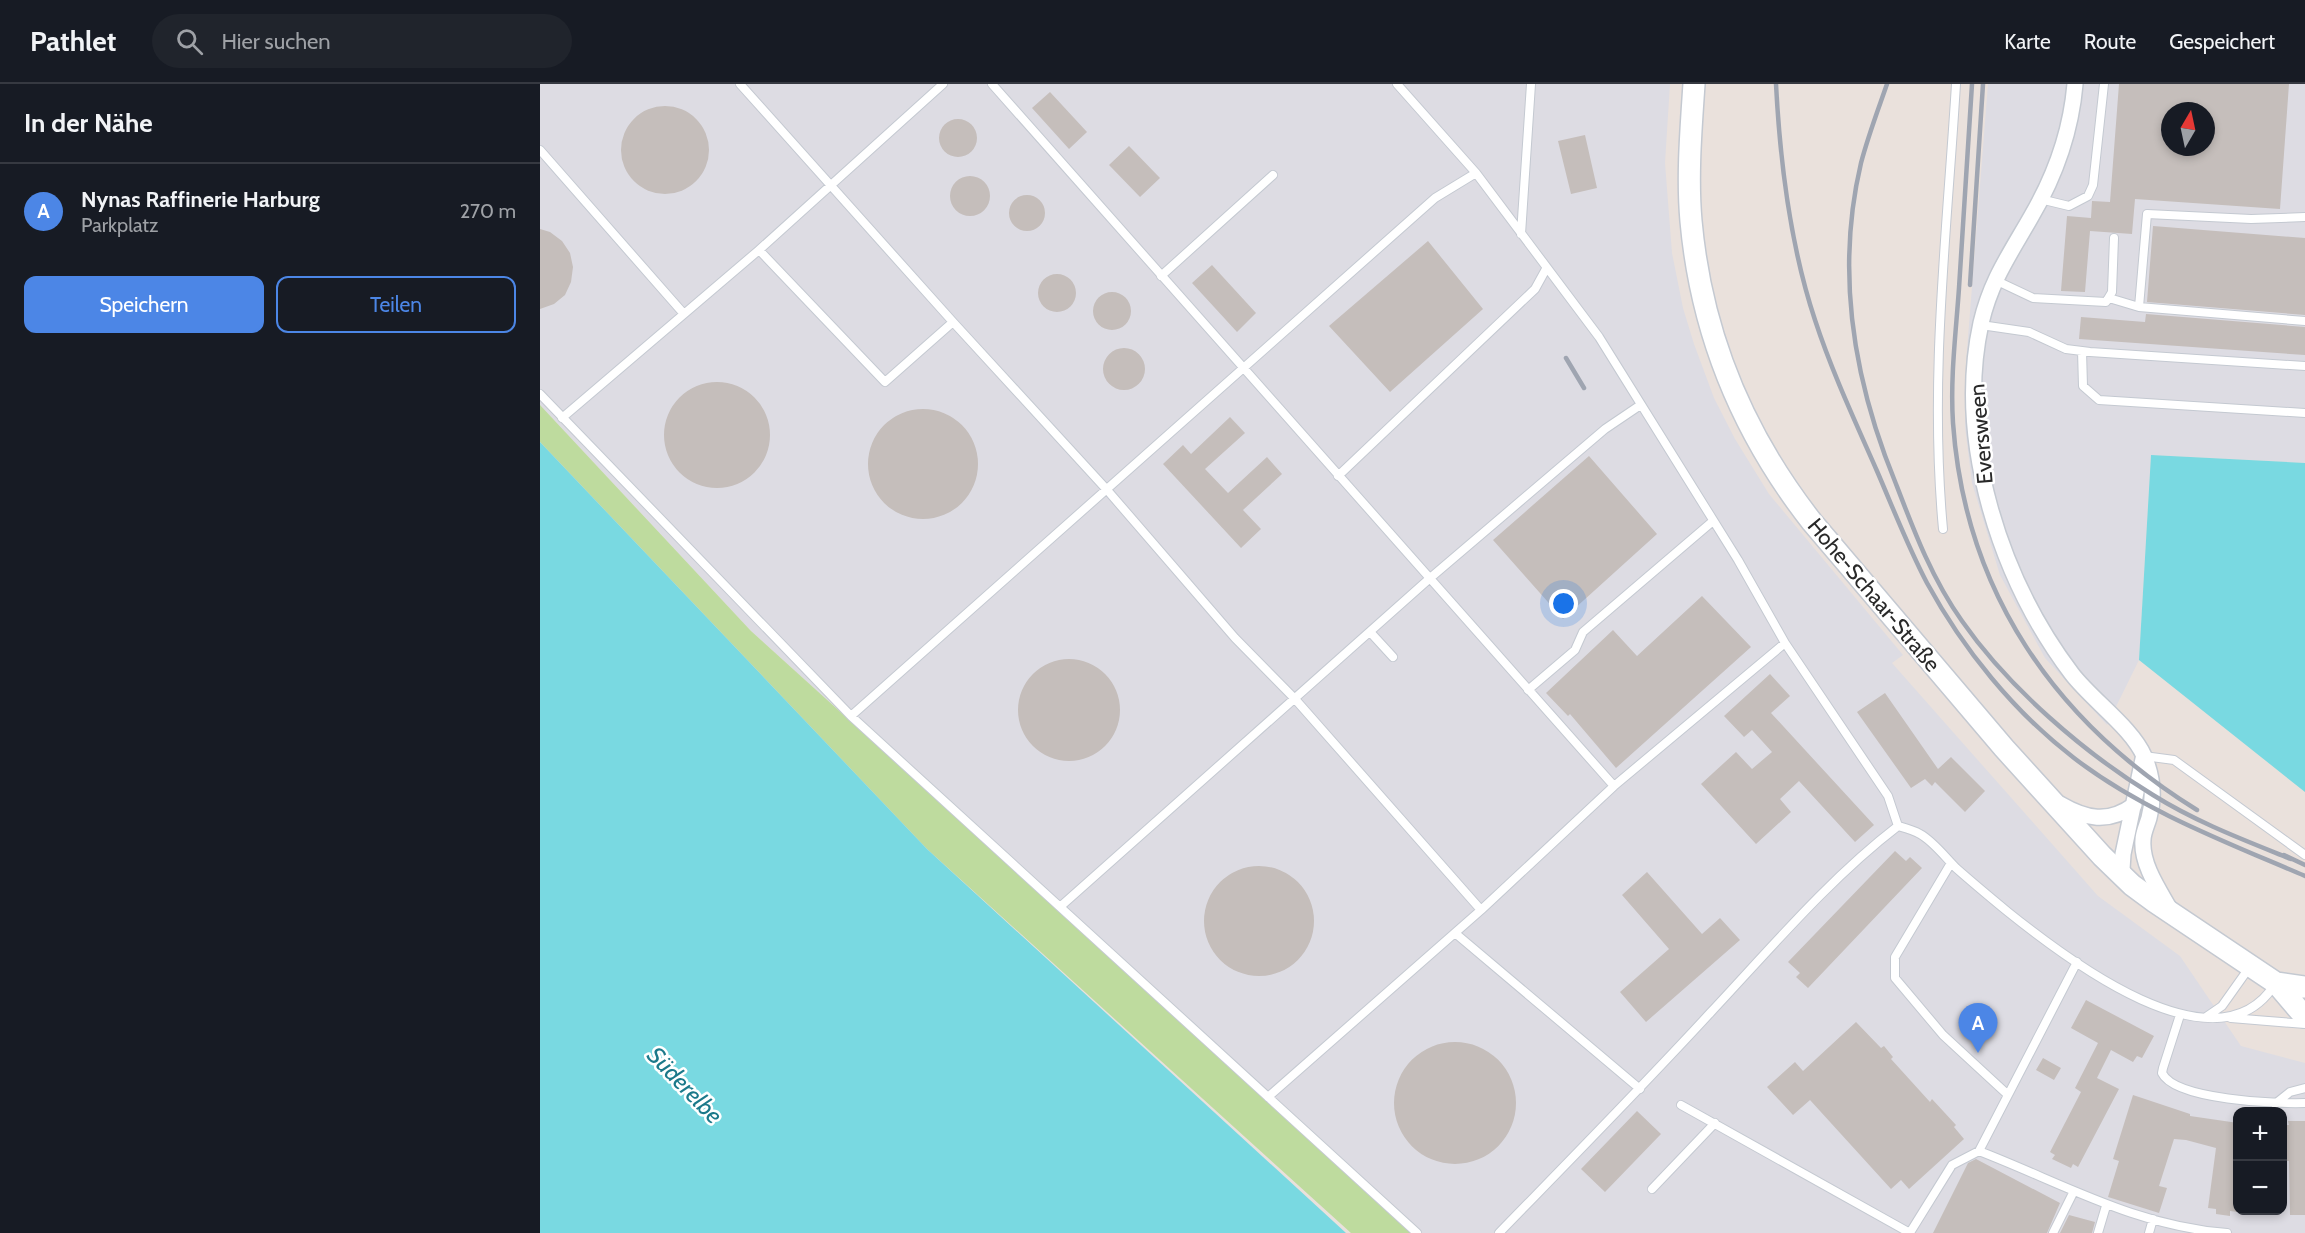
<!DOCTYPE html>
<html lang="de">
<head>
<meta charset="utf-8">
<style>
	:root { --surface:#171b24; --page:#20242c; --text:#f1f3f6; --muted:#9ea1a6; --line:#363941; --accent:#4c86e6 }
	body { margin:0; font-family:Cabin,sans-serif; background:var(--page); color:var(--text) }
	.controls { position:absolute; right:18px; bottom:18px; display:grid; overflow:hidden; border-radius:12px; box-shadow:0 3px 9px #0003 }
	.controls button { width:54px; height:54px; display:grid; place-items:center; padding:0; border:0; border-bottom:2px solid var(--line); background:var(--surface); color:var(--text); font:30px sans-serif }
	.compass { position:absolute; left:1621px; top:18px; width:54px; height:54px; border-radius:50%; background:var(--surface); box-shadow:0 3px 9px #0003; rotate:9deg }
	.you { position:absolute; left:1024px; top:520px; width:21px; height:21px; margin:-15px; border:4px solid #fff; border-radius:50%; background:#1a73e8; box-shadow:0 0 0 9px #1a73e833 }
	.badge { display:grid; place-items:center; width:39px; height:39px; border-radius:50%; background:var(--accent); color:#fff; font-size:20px; font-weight:700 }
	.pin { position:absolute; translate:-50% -50px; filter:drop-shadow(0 2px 3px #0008) }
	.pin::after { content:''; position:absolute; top:32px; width:21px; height:18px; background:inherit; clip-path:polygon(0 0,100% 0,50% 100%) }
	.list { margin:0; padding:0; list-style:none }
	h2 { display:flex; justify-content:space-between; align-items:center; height:78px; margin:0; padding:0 24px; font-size:26px }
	h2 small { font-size:20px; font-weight:400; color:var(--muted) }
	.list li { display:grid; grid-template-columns:39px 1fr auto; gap:18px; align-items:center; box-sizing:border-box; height:96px; padding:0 24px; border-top:2px solid var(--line) }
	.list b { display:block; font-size:22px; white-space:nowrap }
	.list p { margin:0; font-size:20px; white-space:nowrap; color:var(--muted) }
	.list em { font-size:20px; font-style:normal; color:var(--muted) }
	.actions { display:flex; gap:12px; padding:18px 24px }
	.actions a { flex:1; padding:14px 0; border:2px solid var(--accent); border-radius:12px; text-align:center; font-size:21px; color:var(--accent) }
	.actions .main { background:var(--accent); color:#fff }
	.icon { flex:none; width:33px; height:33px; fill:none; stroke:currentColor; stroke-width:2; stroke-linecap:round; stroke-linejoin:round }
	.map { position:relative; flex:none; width:1765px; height:1149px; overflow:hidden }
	header { display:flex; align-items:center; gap:36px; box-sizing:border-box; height:84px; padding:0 30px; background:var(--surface); border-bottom:2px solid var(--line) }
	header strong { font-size:28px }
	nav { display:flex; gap:33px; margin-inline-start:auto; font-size:21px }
	.search { width:420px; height:54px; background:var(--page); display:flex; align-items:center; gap:15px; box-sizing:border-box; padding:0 21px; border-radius:33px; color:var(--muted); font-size:22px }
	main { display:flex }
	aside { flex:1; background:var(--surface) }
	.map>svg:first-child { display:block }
	.industrial { fill:#dddce3; fill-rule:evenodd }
	.green { fill:#bedb9e }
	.water { fill:#79d9e1 }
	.building { fill:#c5bebb; fill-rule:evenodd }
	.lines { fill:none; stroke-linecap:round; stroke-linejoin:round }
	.service-casing { stroke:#c4c9d1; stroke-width:10 }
	.minor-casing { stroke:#c4c9d1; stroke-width:18 }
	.secondary-casing { stroke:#c4c9d1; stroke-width:24 }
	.service { stroke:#fff; stroke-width:8 }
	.minor { stroke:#fff; stroke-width:15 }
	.secondary { stroke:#fff; stroke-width:21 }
	.rail { stroke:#9fa5b1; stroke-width:4.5 }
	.labels { text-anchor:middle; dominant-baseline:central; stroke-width:5; stroke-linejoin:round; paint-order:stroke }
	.street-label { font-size:22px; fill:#292929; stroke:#fff }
	.water-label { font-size:24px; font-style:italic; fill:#1b798a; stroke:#fff }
</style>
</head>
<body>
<header>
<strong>Pathlet</strong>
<div class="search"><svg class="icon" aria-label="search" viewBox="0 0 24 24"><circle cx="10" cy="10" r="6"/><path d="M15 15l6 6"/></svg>Hier suchen</div>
<nav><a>Karte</a><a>Route</a><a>Gespeichert</a></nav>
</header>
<main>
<aside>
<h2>In der Nähe<small></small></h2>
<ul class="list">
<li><span class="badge">A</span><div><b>Nynas Raffinerie Harburg</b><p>Parkplatz</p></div><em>270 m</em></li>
</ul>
<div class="actions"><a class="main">Speichern</a><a>Teilen</a></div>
</aside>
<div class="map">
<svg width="1765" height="1149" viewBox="0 0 1765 1149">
	<rect width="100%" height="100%" fill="#eae1dc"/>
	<!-- industrial -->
	<path class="industrial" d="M0 0H1130L1125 79 1132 169 1143 224 1154 260 1174 314 1195 355 1229 410 1363 571 1352 579 1558 812 1640 872 1701 962 1765 979V1149H876L211 547 0 321ZM1698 1028H1742V1126H1698Z
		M1448 0H1765V379L1611 371 1599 576 1567 641 1505 574 1460 491 1432 399 1425 343 1426 279ZM1630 27H1666V63H1630Z"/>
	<!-- green -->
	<path class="green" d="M0 321 211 547 876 1149H811L387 765 0 358Z"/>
	<!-- water -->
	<path class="water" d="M0 358 387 765 806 1149H0Z
		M1611 371 1765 379V708L1599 576Z"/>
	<!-- building -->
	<path class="building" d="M1579 0H1749L1740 125 1595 115 1592 150 1550 147 1545 208 1521 207 1527 132 1551 134 1552 117 1570 118ZM1630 27H1666V63H1630Z
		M510 8 547 48 529 65 492 24Z
		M81 66a44 44 0 1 1 88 0a44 44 0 1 1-88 0Z
		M399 54a19 19 0 1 1 38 0a19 19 0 1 1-38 0Z
		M1045 51 1057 104 1031 110 1018 57Z
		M589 62 620 94 600 113 569 81Z
		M410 112a20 20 0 1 1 40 0a20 20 0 1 1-40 0Z
		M469 129a18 18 0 1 1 36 0a18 18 0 1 1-36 0Z
		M1613 142 1765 154V231L1607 218Z
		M0 145 10 148 22 157 30 169 33 183 31 198 25 211 14 220 0 225Z
		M888 157 943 225 850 308 789 242Z
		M672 181 716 229 697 248 652 199Z
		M498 209a19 19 0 1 1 38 0a19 19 0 1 1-38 0Z
		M553 227a19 19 0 1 1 38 0a19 19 0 1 1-38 0Z
		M1606 230 1765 243V271L1539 255 1541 233 1605 238Z
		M563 285a21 21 0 1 1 42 0a21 21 0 1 1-42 0Z
		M124 351a53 53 0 1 1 106 0a53 53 0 1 1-106 0Z
		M328 380a55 55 0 1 1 110 0a55 55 0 1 1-110 0Z
		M690 333 705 349 665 385 688 409 727 373 742 390 703 426 721 445 701 464 623 380 643 361 651 370Z
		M1049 372 1117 450 1023 535 953 456Z
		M1162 512 1211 563 1076 684 1030 630 1028 632 1006 609 1073 546 1097 572Z
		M478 626a51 51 0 1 1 102 0a51 51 0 1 1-102 0Z
		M1230 590 1250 612 1231 629 1334 741 1315 758 1259 697 1240 715 1251 728 1216 760 1161 700 1196 668 1212 685 1232 668 1212 646 1204 653 1184 632Z
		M1345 609 1398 685 1411 673 1445 707 1425 728 1395 698 1392 702 1385 695 1371 704 1317 628Z
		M1355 767 1366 777 1370 773 1382 784 1268 904 1256 893 1260 889 1248 878Z
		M664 837a55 55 0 1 1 110 0a55 55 0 1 1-110 0Z
		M1107 788 1162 850 1180 834 1200 856 1106 938 1080 908 1129 865 1082 811Z
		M1546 916 1614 952 1602 974 1597 972 1593 978 1571 966 1557 994 1579 1005 1538 1083 1533 1080 1531 1084 1512 1075 1515 1071 1510 1068 1541 1008 1535 1004 1558 959 1531 944Z
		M1316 938 1341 964 1344 962 1353 973 1351 975 1390 1018 1392 1015 1416 1041 1414 1043 1424 1055 1369 1105 1361 1096 1351 1105 1270 1016 1253 1031 1227 1003 1255 978 1263 987Z
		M854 1019a61 61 0 1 1 122 0a61 61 0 1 1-122 0Z
		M1503 974 1521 984 1514 996 1496 986Z
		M1593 1011 1650 1030V1032L1698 1039V1128L1690 1127V1132L1676 1130V1125L1668 1124 1676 1064 1646 1056 1634 1055 1619 1102 1627 1104 1619 1129 1568 1113 1579 1077 1573 1075Z
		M1097 1027 1121 1050 1065 1108 1041 1085Z
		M1748 1037H1765V1131H1750L1749 1077H1743V1041H1749Z
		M1436 1075 1520 1119 1507 1149H1393L1428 1079Z
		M1529 1131 1555 1138 1552 1149H1520Z"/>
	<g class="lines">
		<defs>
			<path id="service" d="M200 0 413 238 568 407 695 554 755 615 941 826
				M452 0 1074 702
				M857 0 936 89 1059 253 1198 476 1245 559 1348 712 1358 742C1365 744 1373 746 1380 750 1393 757 1405 773 1416 784 1433 799 1451 814 1468 828 1524 873 1677 992 1735 900
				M0 66 144 230
				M1500 115 1529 122 1548 112 1553 101 1564 0
				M981 150 991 0
				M219 166 345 298 413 238
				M621 192 733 91
				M1455 196 1493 214 1566 218 1572 208 1574 154
				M1569 214 1599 223 1765 237
				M1599 223 1607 130 1711 135 1765 133
				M1441 241 1489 248 1526 265 1550 268 1765 282
				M1542 267 1543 302 1559 316 1765 329
				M0 310 311 632 877 1149
				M22 334 219 166 403 0
				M798 392 995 205 1006 185
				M1403 445C1389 296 1407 148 1416 0
				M831 549 853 573
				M988 606 1035 566 1043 548 1173 437
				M311 632 895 114 936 89
				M1604 672 1634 676 1765 771
				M1411 779 1355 873V894L1403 951 1467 1010
				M521 822 889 495 1065 345 1099 322
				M915 849 1100 1005
				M1640 931 1623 984 1622 989C1635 1016 1737 1020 1765 1019
				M1666 933 1682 922 1709 884
				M1691 934 1765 940
				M728 1013 941 826 1074 702 1245 559
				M1735 1020 1750 1008 1765 1004
				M1141 1021 1370 1149
				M1439 1067C1522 1099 1595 1142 1687 1149
				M1112 1105 1175 1039
				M1371 1147 1412 1081 1439 1067 1537 878
				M959 1149C1030 1076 1102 1003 1171 928 1231 864 1289 795 1358 742
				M1513 1149 1533 1109
				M1558 1149 1566 1122
				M1609 1149 1613 1135"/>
			<path id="minor" d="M1535 0C1531 47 1515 92 1491 133 1470 170 1451 196 1441 239 1415 358 1461 496 1532 590 1552 616 1592 644 1604 672 1613 693 1615 712 1609 734 1607 741 1603 749 1603 756 1601 780 1619 806 1631 827
				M1520 720C1546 735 1568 740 1594 721
				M1586 795 1582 785 1583 770 1603 675"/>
			<path id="secondary" d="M1154 0C1151 45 1147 92 1151 137 1161 248 1203 350 1272 438L1464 664 1562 772 1592 801 1615 818 1736 899 1765 933
				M1736 899 1765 903"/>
		</defs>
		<!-- service casing -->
		<use href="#service" class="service-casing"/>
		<!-- minor casing -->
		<use href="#minor" class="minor-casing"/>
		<!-- secondary casing -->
		<use href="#secondary" class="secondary-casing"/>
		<!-- service -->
		<use href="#service" class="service"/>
		<!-- minor -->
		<use href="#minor" class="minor"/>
		<!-- secondary -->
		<use href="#secondary" class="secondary"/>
		<!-- rail -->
		<path class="rail" d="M1236 0C1240 78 1250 161 1275 236 1292 288 1315 337 1337 387 1353 424 1368 463 1387 499 1423 565 1474 628 1534 674 1603 727 1686 758 1765 792
			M1347 0C1338 26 1328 52 1321 79 1295 189 1314 298 1356 400 1374 447 1392 495 1422 537 1468 603 1544 669 1613 711 1656 738 1704 756 1751 775
			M1432 0C1428 68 1423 136 1419 204 1416 248 1410 294 1413 339 1425 508 1515 638 1657 726
			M1430 201 1443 0
			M1026 274 1044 304
			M1744 771 1765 781"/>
	</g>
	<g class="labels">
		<!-- street labels -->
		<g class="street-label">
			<text transform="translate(1441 350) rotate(-95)">Eversween</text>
			<text transform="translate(1334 511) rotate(50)">Hohe-Schaar-Straße</text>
		</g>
		<!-- water labels -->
		<g class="water-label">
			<text transform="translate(145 1001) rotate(46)">Süderelbe</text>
		</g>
	</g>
</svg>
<div class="controls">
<button>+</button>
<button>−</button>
</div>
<svg class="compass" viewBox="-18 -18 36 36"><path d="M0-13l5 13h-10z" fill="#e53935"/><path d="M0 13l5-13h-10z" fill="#9ea1a6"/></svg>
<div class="you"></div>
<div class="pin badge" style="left:1438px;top:969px">A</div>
</div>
</main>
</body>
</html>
